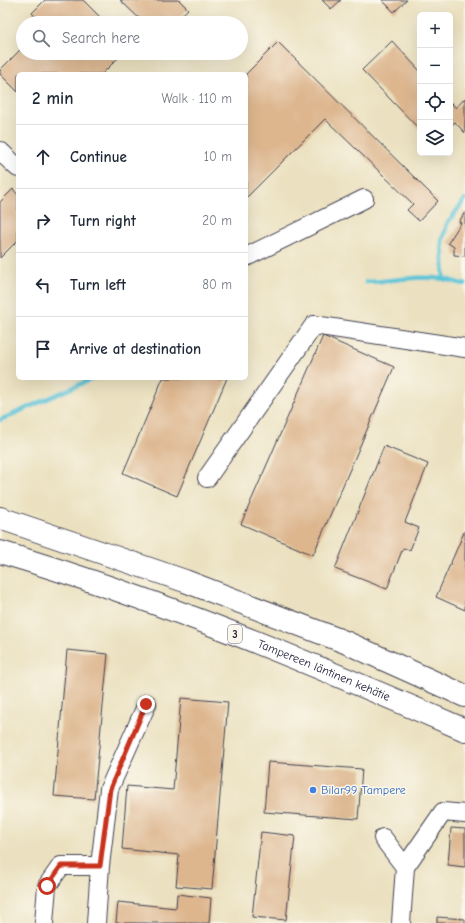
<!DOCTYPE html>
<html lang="en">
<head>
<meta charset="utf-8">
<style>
	:root { --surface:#fff; --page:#f6f6f7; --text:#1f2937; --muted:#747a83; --line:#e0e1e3 }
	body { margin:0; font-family:"Comic Neue",sans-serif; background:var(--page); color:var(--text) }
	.controls { position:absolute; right:12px; top:12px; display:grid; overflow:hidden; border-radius:6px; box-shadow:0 4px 16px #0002 }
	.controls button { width:36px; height:36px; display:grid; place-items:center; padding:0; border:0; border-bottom:1px solid var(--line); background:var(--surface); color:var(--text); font:20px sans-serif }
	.stop { position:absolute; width:12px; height:12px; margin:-9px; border:3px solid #c8321e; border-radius:50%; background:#fff }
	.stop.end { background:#c8321e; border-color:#fff; box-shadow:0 1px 4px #0008 }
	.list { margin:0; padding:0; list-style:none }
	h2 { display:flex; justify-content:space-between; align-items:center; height:52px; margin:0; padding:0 16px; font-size:17px }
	h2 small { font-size:13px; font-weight:400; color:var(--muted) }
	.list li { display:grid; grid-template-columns:26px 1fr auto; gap:12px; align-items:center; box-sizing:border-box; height:64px; padding:0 16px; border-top:1px solid var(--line) }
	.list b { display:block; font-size:15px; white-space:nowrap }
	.list em { font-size:13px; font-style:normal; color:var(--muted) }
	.icon { flex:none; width:22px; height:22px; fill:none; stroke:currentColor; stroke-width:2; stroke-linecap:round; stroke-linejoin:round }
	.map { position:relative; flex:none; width:465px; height:923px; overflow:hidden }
	.search { position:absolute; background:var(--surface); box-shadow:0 4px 16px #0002; left:16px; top:16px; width:232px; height:44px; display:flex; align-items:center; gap:10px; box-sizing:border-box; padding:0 14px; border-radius:22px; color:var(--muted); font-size:15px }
	.panel { position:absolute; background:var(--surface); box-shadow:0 4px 16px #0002; left:16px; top:72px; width:232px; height:308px; border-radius:6px }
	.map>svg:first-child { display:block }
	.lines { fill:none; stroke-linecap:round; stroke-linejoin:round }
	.stream { stroke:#5cc4d8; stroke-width:4.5 }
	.building { fill:#ddb68e }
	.minor-casing { stroke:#403f4f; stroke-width:20 }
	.highway-casing { stroke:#403f4f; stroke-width:24 }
	.minor { stroke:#fff; stroke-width:18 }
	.highway { stroke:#fff; stroke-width:22 }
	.route { stroke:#c8321e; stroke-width:5 }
	.shop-dot { fill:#3f7fe0; stroke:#fbf7ec; stroke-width:1.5 }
	.labels { text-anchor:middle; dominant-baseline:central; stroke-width:3; stroke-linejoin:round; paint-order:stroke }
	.shield { fill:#fbf7ec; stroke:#636270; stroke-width:1 }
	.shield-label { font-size:11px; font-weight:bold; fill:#22223b }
	.street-label { font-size:12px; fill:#22223b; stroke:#fbf7ec }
	.shop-label { font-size:12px; fill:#366cbe; stroke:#fbf7ec; text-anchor:start }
</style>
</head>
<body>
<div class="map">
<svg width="465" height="923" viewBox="0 0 465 923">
	<rect width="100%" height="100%" fill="#fbf7ec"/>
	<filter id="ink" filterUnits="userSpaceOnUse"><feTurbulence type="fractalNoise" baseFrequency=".025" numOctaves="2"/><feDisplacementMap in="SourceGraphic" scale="8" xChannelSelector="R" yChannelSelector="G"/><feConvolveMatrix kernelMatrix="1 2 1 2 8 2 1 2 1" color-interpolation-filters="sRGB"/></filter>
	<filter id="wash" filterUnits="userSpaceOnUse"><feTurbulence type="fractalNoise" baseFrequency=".012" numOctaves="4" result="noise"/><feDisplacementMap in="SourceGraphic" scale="16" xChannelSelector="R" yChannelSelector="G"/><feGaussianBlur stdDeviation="0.9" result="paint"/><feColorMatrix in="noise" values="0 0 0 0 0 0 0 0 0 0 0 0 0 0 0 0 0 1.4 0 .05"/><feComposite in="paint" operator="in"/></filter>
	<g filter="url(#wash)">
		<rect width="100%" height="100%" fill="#ebe1c0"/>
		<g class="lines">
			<!-- stream -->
			<path class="stream" d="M444 279 442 241 447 224 465 199
				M366 282C392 281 419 275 444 279 451 280 457 283 465 284
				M0 420 94 378"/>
		</g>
		<g id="blocks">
			<!-- building -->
			<path class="building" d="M45 0H83L106 23H41L32 13Z
				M120 0H179L188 9 174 23H144Z
				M322 0H341L331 9Z
				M382 0H407L394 12Z
				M392 41 420 71V130L362 70Z
				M278 42 438 201 419 221 407 210 413 204 325 119 246 198V74Z
				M23 47V53H123L102 74H18V92L0 74V70Z
				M465 98V133L455 122 450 127V102L456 108Z
				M13 189 18 195V240L0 258V202Z
				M465 212V256L454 255V247L448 243 461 223 459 222Z
				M323 336 394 367 313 555 241 524Z
				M163 378H227L177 496 123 473Z
				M384 446 428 464 405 522 419 528 410 550 403 548 387 589 335 569Z
				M465 530V610L436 597Z
				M67 650 108 654 94 799 54 796Z
				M181 698 228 702 212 889 176 886 179 855 122 849 127 786 173 790Z
				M268 762 362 769 358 819 264 812Z
				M451 828 465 829V867L448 865Z
				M261 832 295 836 286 920 252 917Z
				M177 894 211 898 209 923H116L118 902 176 908Z
				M437 917 465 919V923H437Z"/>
		</g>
	</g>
	<g filter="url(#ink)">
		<use href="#blocks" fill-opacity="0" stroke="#403f4f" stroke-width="1"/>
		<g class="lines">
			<defs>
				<path id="minor" d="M0 151 18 168
					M246 257 364 199
					M207 478 314 325 465 348
					M383 838 405 867
					M405 867 443 812 465 814
					M44 923 47 886 61 866H100
					M96 923 100 866 109 789 147 704
					M401 923 405 867"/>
				<g id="highway">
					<path d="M0 518 185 581 345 642 465 696"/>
					<path id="s1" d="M0 552C159 599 313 664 465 730"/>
				</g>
			</defs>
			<!-- minor casing -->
			<use href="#minor" class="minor-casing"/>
			<!-- highway casing -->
			<use href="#highway" class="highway-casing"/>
			<!-- minor -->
			<use href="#minor" class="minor"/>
			<!-- highway -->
			<use href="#highway" class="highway"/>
		</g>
	</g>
	<g class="lines" filter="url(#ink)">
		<!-- route -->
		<path class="route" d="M47 886 61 866H100L110 789 146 704"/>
	</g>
	<!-- markers -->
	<circle class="shop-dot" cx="313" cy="790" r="4"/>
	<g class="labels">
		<!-- shield labels -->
		<rect class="shield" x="228" y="625" width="14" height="18" rx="3"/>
		<g class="shield-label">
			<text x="235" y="634">3</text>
		</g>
		<!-- street labels -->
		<g class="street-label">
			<text stroke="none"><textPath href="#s1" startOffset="345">Tampereen läntinen kehätie</textPath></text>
		</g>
		<!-- shop labels -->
		<g class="shop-label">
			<text x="321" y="790">Bilar99 Tampere</text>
		</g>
	</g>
</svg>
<div class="controls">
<button>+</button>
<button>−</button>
<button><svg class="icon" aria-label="locate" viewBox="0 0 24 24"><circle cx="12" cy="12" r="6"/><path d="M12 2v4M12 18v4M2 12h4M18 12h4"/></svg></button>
<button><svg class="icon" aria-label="layers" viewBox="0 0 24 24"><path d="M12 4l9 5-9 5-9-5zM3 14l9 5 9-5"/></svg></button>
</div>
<div class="stop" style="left:47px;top:886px"></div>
<div class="stop end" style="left:146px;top:704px"></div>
<div class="search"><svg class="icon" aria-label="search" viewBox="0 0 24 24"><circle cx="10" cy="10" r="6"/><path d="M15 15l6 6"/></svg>Search here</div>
<section class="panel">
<h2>2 min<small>Walk · 110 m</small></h2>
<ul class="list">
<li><svg class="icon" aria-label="ahead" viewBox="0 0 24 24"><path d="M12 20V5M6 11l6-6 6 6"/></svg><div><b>Continue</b></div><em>10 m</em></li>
<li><svg class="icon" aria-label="right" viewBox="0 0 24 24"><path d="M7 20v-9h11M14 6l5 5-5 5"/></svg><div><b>Turn right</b></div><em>20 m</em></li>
<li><svg class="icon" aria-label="left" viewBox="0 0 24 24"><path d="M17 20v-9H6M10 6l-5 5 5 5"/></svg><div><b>Turn left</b></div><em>80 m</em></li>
<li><svg class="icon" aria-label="arrive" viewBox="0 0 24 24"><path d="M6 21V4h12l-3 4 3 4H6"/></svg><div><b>Arrive at destination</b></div></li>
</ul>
</section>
</div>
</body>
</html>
